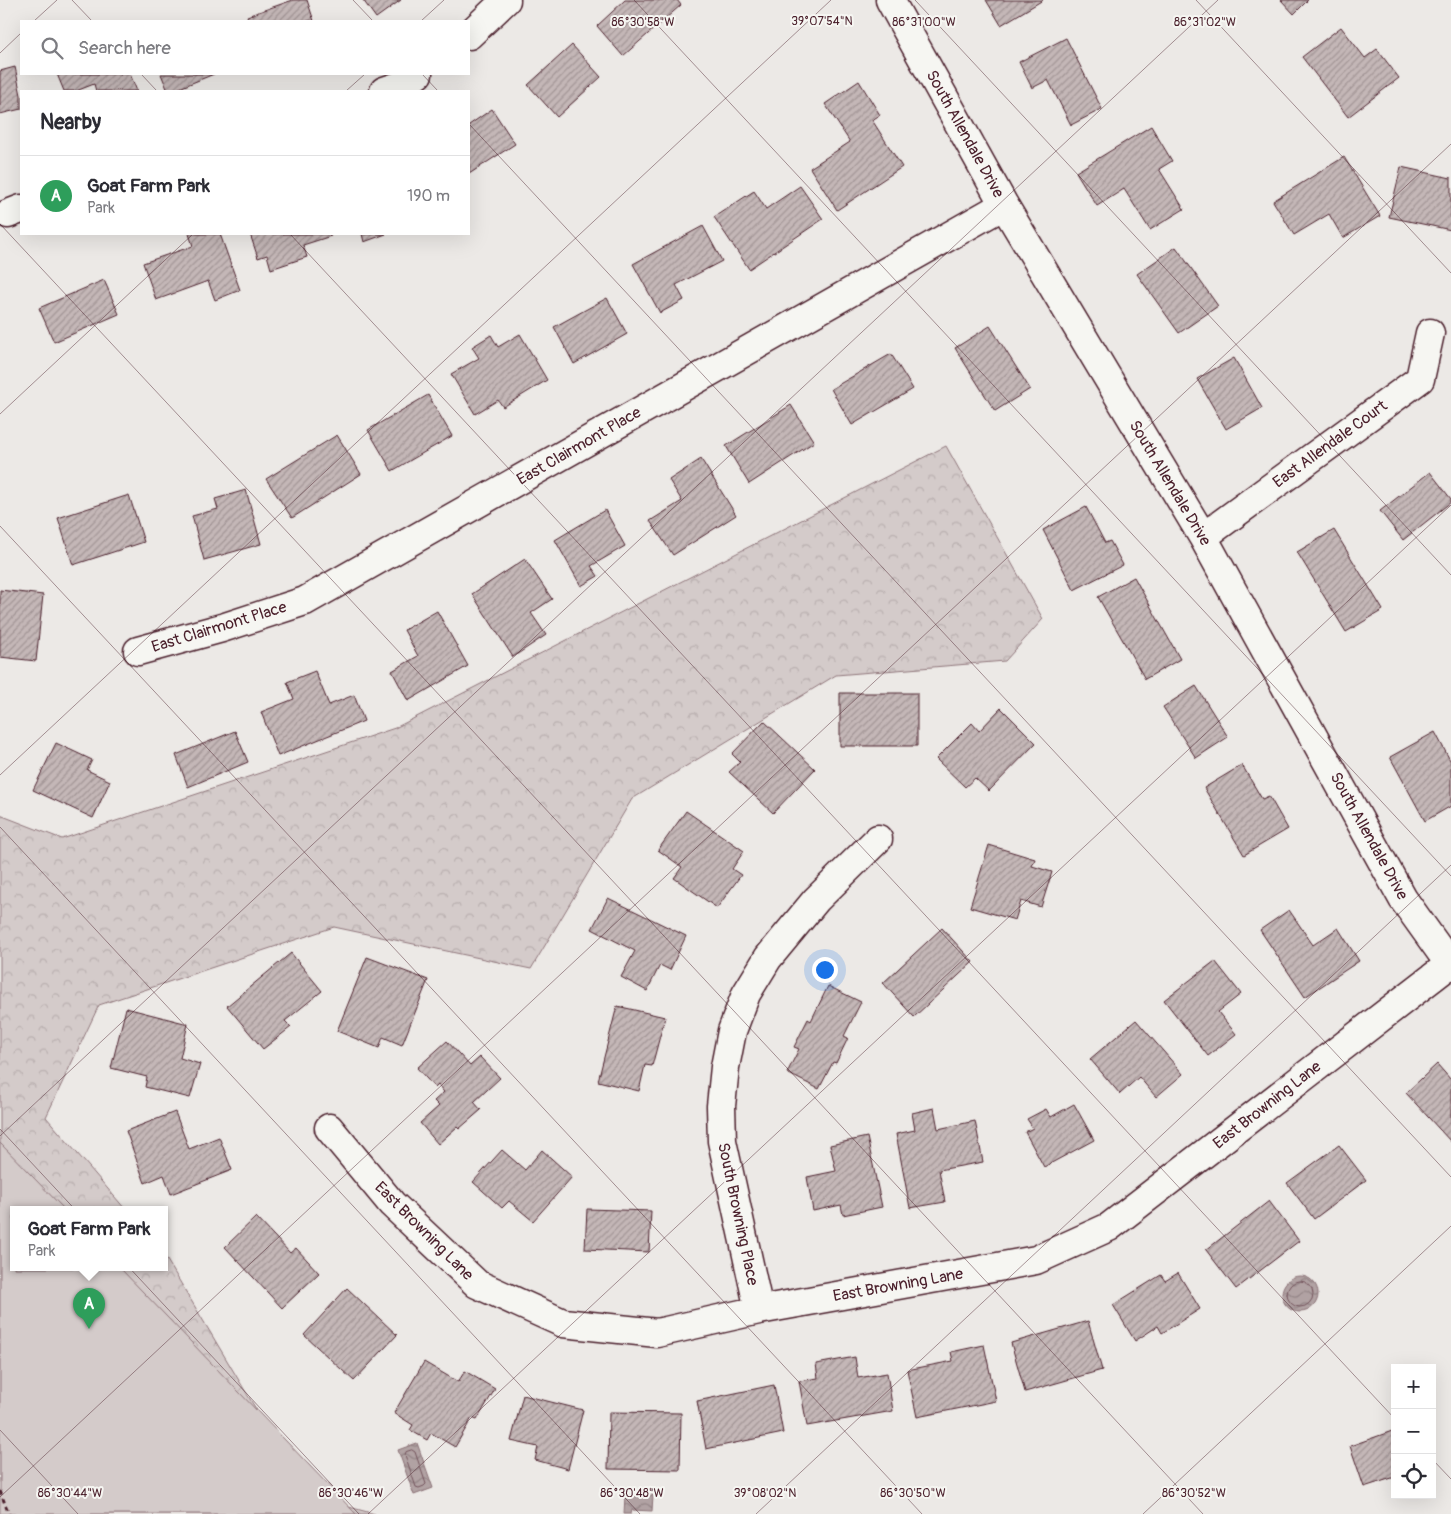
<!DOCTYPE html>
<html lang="en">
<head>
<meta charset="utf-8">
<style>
	:root { --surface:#fff; --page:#f7f7f7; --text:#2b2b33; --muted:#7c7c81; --line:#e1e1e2; --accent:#4a1f2b }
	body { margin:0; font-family:Pangolin,sans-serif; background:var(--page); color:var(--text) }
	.controls { position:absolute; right:15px; bottom:15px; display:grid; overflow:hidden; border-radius:0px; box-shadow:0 5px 20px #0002 }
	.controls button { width:45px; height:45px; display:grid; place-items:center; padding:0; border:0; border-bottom:1px solid var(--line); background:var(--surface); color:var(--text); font:25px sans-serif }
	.you { position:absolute; left:824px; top:969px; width:18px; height:18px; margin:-12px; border:4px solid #fff; border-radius:50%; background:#1a73e8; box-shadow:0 0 0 8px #1a73e833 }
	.badge { display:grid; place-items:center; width:32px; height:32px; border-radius:50%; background:var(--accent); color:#fff; font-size:16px; font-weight:700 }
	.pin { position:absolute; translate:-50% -41px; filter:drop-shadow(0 1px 2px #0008) }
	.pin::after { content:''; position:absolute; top:26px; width:18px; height:15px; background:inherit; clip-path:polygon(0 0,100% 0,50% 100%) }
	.popup { position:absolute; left:10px; top:1206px; width:158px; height:65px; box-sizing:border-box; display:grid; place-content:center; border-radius:0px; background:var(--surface); filter:drop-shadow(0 1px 4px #0005); font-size:16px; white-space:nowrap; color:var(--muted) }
	.popup b { font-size:19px; color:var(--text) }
	.popup::after { content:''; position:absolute; left:50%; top:100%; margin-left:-10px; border:10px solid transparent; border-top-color:var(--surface) }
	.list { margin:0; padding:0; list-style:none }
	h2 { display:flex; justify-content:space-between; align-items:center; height:65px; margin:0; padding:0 20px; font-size:21px }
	h2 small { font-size:16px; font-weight:400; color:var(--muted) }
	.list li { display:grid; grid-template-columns:32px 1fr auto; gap:15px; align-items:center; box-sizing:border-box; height:80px; padding:0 20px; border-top:1px solid var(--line) }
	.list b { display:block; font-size:19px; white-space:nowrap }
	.list p { margin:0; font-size:16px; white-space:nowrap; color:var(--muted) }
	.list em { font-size:16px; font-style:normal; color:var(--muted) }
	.icon { flex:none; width:28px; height:28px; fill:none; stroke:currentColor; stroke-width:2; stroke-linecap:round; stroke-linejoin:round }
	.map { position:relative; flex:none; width:1451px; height:1514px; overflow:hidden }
	.search { position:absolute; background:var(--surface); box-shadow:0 5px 20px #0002; left:20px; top:20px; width:450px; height:55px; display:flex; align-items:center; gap:12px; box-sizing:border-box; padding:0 18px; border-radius:0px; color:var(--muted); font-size:19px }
	.panel { position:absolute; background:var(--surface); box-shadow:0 5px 20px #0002; left:20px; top:90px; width:450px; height:145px; border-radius:0px }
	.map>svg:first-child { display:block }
	.forest { fill:url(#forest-crowns); stroke:#8f757a }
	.green { fill:#d4cbca; stroke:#8f757a }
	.water { fill:url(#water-waves); stroke:#886e73 }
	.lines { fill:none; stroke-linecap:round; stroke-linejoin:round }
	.shore { stroke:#73535b; stroke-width:1 }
	.building { fill:url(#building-hatch); stroke:#4a1f2b }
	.minor-casing { stroke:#4a1f2b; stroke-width:31 }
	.path { stroke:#4a1f2b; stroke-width:3; stroke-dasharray:4 4; stroke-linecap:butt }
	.minor { stroke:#f6f6f2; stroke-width:28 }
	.ticks { fill:none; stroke:#4a1f2b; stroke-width:1; stroke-opacity:0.45 }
	.labels { text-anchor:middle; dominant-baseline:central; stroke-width:4; stroke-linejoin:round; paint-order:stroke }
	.street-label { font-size:16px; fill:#4a1f2b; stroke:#f6f6f2 }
	.ticks-label { font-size:12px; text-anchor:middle; fill:#4a1f2b; stroke:#f6f6f2; stroke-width:4; stroke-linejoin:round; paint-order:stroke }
</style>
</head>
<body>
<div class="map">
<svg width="1451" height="1514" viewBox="0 0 1451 1514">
	<defs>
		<pattern id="forest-crowns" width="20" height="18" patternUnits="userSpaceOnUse" patternTransform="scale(1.25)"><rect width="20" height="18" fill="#d4cbca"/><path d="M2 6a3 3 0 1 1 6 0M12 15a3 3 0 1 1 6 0" fill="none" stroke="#b8aeae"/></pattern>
		<pattern id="water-waves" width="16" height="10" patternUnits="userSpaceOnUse" patternTransform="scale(1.25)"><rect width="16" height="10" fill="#b1a2a3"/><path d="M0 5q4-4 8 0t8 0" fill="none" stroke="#928385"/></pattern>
		<pattern id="building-hatch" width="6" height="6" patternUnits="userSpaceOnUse" patternTransform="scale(1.25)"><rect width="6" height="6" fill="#c4b7b7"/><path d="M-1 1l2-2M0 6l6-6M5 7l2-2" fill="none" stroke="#a19495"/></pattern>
	</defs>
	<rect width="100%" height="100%" fill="#ece9e6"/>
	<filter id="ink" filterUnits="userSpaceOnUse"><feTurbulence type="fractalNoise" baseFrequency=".02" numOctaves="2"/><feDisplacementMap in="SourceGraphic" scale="10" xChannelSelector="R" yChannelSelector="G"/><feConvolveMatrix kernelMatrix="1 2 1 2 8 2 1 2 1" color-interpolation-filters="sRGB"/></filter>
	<g filter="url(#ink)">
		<!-- forest -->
		<path class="forest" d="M946 446 1043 619 1005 661 836 675 632 799 531 969 334 927 99 1005 46 1117 126 1210H14V1268H164V1255L308 1496 375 1514H15L0 1482V815L62 839 395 728Z"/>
		<!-- green -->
		<path class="green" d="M0 1143 65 1210H14V1268H120L356 1514H0Z"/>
		<!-- water -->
		<path class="water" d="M1282 1294a18 18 0 1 1 36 0a18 18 0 1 1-36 0Z
			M417 1443 433 1488 414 1495 398 1450Z
			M625 1495H653L652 1511 632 1510 631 1514H624Z"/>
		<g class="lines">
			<!-- shore -->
			<path class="shore" d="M1287 1294a13 13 0 1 1 26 0a13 13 0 1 1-26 0Z
				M412 1450 415 1452 426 1484 424 1486 419 1488 416 1487 405 1455 406 1452Z"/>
		</g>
		<!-- building -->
		<path class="building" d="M293 0H307L314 21H249L247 16Z
			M363 0H401L376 18Z
			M625 0H677L681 5 623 56 597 26Z
			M986 0H1043L1001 25Z
			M1281 0H1308L1294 14Z
			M1341 27 1365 58 1377 49 1399 78 1348 117 1302 57Z
			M1066 38 1102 109 1071 125 1048 80 1032 88 1019 62Z
			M572 45 601 77 557 117 528 85Z
			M15 67 21 95V109L0 114V71Z
			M57 74H130L137 91H96L94 84 76 91H64Z
			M161 74H214L172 91H168Z
			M859 81 880 115 872 120 902 167 837 210 810 168 850 142 825 104Z
			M492 109 515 144 469 174V125Z
			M1151 126 1172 161 1159 169 1184 209 1150 230 1124 189 1097 206 1076 172Z
			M1344 157 1380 216 1343 238 1329 214 1294 235 1273 201Z
			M1401 167 1451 178V230L1389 217Z
			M800 186 823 219 749 269 714 217 754 191 766 209Z
			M703 226 722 261 676 285 684 300 660 313 633 264Z
			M189 234H220L240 290 215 300 208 281 156 300 143 263 193 246Z
			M250 234H330L331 236 303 245 307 257 271 269 267 255 258 258Z
			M362 234H386L364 242Z
			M1176 247 1218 306 1179 333 1137 274Z
			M104 280 119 314 54 342 39 308Z
			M607 298 627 334 574 364 554 327Z
			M990 326 1030 389 995 411 955 348Z
			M520 334 547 380 503 407 498 400 475 414 451 374 479 358 472 347 491 335 498 347Z
			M891 354 913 389 852 425 831 389Z
			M1234 358 1262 408 1226 429 1197 379Z
			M428 395 452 436 392 471 368 430Z
			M791 405 814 442 749 484 726 446Z
			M337 435 361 474 292 518 266 479Z
			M701 459 736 515 673 555 650 521 682 501 669 480Z
			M1430 472 1451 499V502L1403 540 1380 511Z
			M246 490 261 544 204 560 192 516 218 509 215 499Z
			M129 495 144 542 73 565 58 518Z
			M1086 507 1105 543 1110 541 1123 565 1074 590 1043 530Z
			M605 510 625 546 591 566 598 576 581 586 555 540Z
			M1334 530 1383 610 1346 632 1297 552Z
			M525 559 552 599 531 613 546 635 513 657 472 594Z
			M1134 577 1180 659 1145 679 1098 597Z
			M0 590 43 595 36 661 0 657Z
			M437 611 468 666 408 701 392 671 418 656 404 630Z
			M315 671 329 705 354 695 364 721 278 756 261 712 294 699 287 682Z
			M1196 686 1228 737 1196 758 1163 707Z
			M840 693H917V746H840Z
			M1001 708 1036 743 989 791 975 778 965 787 936 759 972 723 979 731Z
			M764 721 815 769 773 813 729 772 740 762 732 754Z
			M235 731 248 762 188 787 176 755Z
			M1435 732 1451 762V806L1425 821 1390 757Z
			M56 743 92 760 87 770 110 781 93 818 33 790Z
			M1242 765 1262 799 1269 796 1288 829 1244 855 1204 788Z
			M686 811 744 851 732 869 741 875 717 908 674 878 682 867 658 850Z
			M989 845 1035 859 1032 866 1052 872 1041 907 1021 901 1015 920 970 907Z
			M608 898 686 936 670 970 660 965 647 991 621 977 635 951 592 929Z
			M1289 910 1313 945 1338 928 1359 961 1305 997 1260 930Z
			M942 928 973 962 914 1017 883 983Z
			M291 953 322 991 285 1021 291 1027 263 1049 227 1006Z
			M367 957 428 980 402 1045 383 1037 379 1048 337 1031Z
			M1215 961 1241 994 1218 1012 1236 1034 1208 1056 1164 1000Z
			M828 986 861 1002 844 1036 848 1038 836 1063 833 1062 819 1089 787 1073 799 1049 794 1047 808 1019 811 1021Z
			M617 1006 665 1017 652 1066 645 1065 639 1091 598 1081Z
			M126 1008 188 1024 180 1058 200 1064 190 1098 145 1087 147 1077 111 1068Z
			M1136 1020 1183 1074 1156 1097 1139 1077 1120 1094 1090 1059Z
			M447 1041 470 1066 480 1057 500 1078 474 1102 481 1110 459 1129 457 1127 438 1144 420 1123 439 1106 434 1101 444 1092 438 1085 435 1088 417 1068Z
			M1437 1064 1451 1080V1142L1406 1093Z
			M1074 1104 1094 1140 1044 1167 1025 1132 1033 1128 1027 1119 1046 1109 1051 1117Z
			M934 1108 938 1129 975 1121 983 1162 939 1170 945 1202 910 1208 896 1134 915 1130 912 1113Z
			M175 1112 189 1149 219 1137 232 1170 171 1194 164 1175 145 1183 126 1131Z
			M867 1137 882 1207 843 1215 841 1205 813 1211 807 1177 836 1171 830 1145Z
			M1339 1145 1366 1180 1314 1219 1287 1183Z
			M502 1150 525 1170 542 1150 572 1177 533 1221 509 1201 502 1208 473 1182Z
			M1269 1201 1299 1241 1236 1289 1206 1250Z
			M587 1209 651 1211 649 1252 585 1249Z
			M256 1217 290 1253 296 1248 319 1273 282 1308 225 1247Z
			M1178 1273 1200 1309 1162 1333 1158 1326 1135 1341 1113 1305 1161 1275 1165 1281Z
			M347 1288 397 1335 354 1381 304 1335Z
			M1088 1321 1102 1370 1025 1392 1011 1343Z
			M984 1345 996 1401 917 1417 907 1370 953 1361 951 1352Z
			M855 1357 858 1378 887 1373 893 1411 807 1426 799 1381 818 1378 816 1364Z
			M424 1362 458 1382 465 1371 495 1389 477 1420 472 1418 455 1447 431 1433 427 1440 410 1430 413 1425 394 1413Z
			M774 1385 783 1433 706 1449 697 1401Z
			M523 1395 583 1410 568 1469 535 1460 538 1447 511 1441Z
			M609 1412 681 1413 680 1470 608 1469Z
			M1395 1430V1477L1364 1487 1350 1446Z"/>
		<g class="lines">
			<defs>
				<path id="minor" d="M890 0 1004 205 1203 537 1403 899 1451 966
					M469 35 506 0
					M384 91 402 85 418 74
					M8 214 21 209
					M1203 537 1420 379 1430 333
					M138 651 222 628 305 601 1004 205
					M329 1128 392 1204 477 1284 563 1323 657 1333 759 1310 1036 1260 1109 1227 1450 964
					M759 1310 722 1141 721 1106 725 1067 732 1031 746 994 768 958 816 900 878 839"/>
			</defs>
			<!-- minor casing -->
			<use href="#minor" class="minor-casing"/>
			<!-- path -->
			<path class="path" d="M0 1491 9 1514"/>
			<!-- minor -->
			<use href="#minor" class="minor"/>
		</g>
	</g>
	<!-- ticks -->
	<path class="ticks" d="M72 0 92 21M353 0 373 21M634 0 1451 876M915 0 1451 575M1196 0 1451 273M34 21 57 0M421 21 444 0M0 53 21 33M141 74 157 91M422 74 438 91M346 91 365 74M469 124 1451 1177M0 224 1203 1514M290 234 1395 1419M0 414 193 234M0 526 922 1514M0 775 831 0M0 827 640 1514M0 1129 359 1514M0 1136 1218 0M0 1430 78 1514M1432 1459 1451 1479M0 1497 1451 144M368 1514 1451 505M756 1514 1451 865M1143 1514 1451 1226"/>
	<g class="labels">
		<!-- street labels -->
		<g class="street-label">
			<text transform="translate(965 134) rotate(61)">South Allendale Drive</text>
			<text transform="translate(1330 444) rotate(-36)">East Allendale Court</text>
			<text transform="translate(579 446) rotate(-30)">East Clairmont Place</text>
			<text transform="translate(1170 483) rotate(59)">South Allendale Drive</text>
			<text transform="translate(219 627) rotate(-17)">East Clairmont Place</text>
			<text transform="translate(1369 836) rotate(61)">South Allendale Drive</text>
			<text transform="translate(1267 1105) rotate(-38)">East Browning Lane</text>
			<text transform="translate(738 1214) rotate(78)">South Browning Place</text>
			<text transform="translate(424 1231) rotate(45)">East Browning Lane</text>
			<text transform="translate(898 1285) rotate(-10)">East Browning Lane</text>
		</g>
	</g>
	<g class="ticks-label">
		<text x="822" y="25">39°07'54"N</text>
		<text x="643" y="26">86°30'58"W</text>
		<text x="924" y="26">86°31'00"W</text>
		<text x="1205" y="26">86°31'02"W</text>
		<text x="70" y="1497">86°30'44"W</text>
		<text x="351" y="1497">86°30'46"W</text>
		<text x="632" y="1497">86°30'48"W</text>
		<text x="913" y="1497">86°30'50"W</text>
		<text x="1194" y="1497">86°30'52"W</text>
		<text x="765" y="1497">39°08'02"N</text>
	</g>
</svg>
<div class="controls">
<button>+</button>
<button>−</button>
<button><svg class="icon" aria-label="locate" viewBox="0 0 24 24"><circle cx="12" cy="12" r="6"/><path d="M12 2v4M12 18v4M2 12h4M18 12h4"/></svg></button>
</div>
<div class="you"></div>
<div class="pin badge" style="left:89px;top:1329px;background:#2e9e5b">A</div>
<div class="popup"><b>Goat Farm Park</b>Park</div>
<div class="search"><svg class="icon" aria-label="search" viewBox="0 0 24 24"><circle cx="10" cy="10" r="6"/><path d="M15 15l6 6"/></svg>Search here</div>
<section class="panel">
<h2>Nearby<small></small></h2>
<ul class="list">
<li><span class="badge" style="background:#2e9e5b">A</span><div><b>Goat Farm Park</b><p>Park</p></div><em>190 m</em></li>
</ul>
</section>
</div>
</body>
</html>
